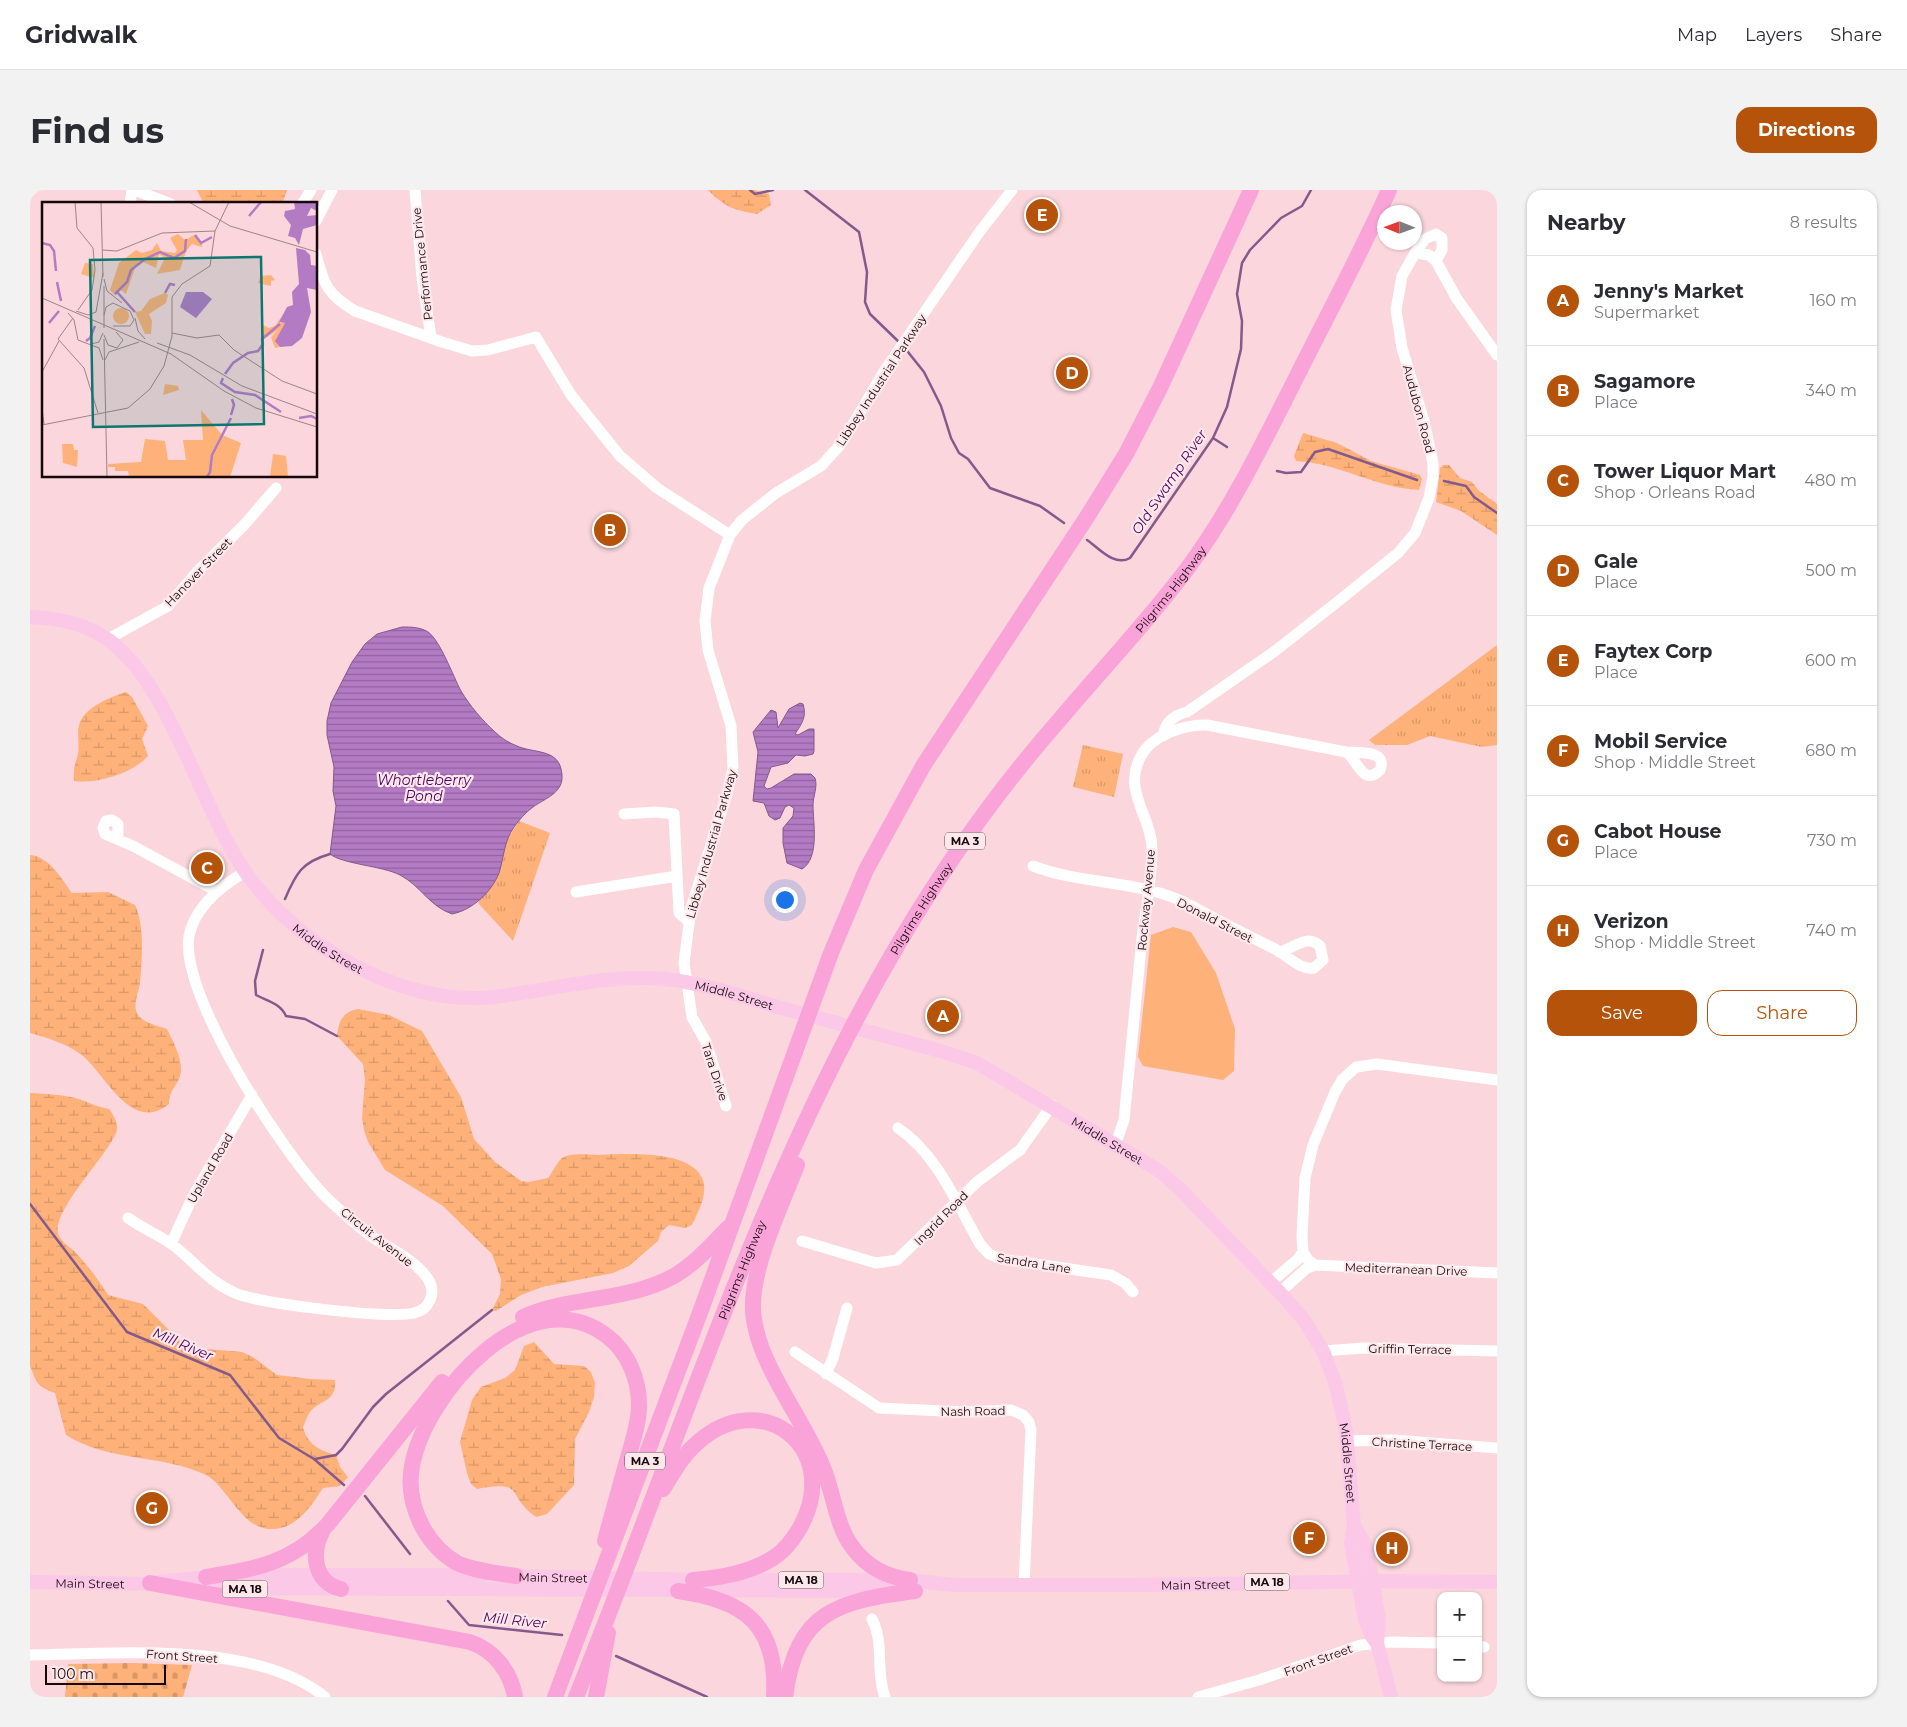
<!DOCTYPE html>
<html lang="en">
<head>
<meta charset="utf-8">
<style>
	:root { --surface:#fff; --page:#f2f2f3; --text:#2b2b33; --muted:#7c7c81; --line:#e1e1e2; --accent:#b45309 }
	body { margin:0; font-family:Montserrat,sans-serif; background:var(--page); color:var(--text) }
	.controls { position:absolute; right:15px; bottom:15px; display:grid; overflow:hidden; border-radius:10px; box-shadow:0 1px 4px #0004 }
	.controls button { width:45px; height:45px; display:grid; place-items:center; padding:0; border:0; border-bottom:1px solid var(--line); background:var(--surface); color:var(--text); font:25px sans-serif }
	.compass { position:absolute; left:1347px; top:15px; width:45px; height:45px; border-radius:50%; background:var(--surface); box-shadow:0 1px 4px #0004; rotate:271deg }
	.scale { position:absolute; left:15px; bottom:12px; width:121px; box-sizing:border-box; padding-left:5px; border:2px solid #15090b; border-top:0; font-size:14px; line-height:18px; white-space:nowrap; color:#15090b; -webkit-text-stroke:4px #ffe8eb; paint-order:stroke }
	.you { position:absolute; left:754px; top:709px; width:18px; height:18px; margin:-12px; border:4px solid #fff; border-radius:50%; background:#1a73e8; box-shadow:0 0 0 8px #1a73e833 }
	.badge { display:grid; place-items:center; width:32px; height:32px; border-radius:50%; background:var(--accent); color:#fff; font-size:16px; font-weight:700 }
	.pin { position:absolute; translate:-50% -50%; border:2px solid #fff; box-shadow:0 1px 5px #0006 }
	.list { margin:0; padding:0; list-style:none }
	h2 { display:flex; justify-content:space-between; align-items:center; height:65px; margin:0; padding:0 20px; font-size:21px }
	h2 small { font-size:16px; font-weight:400; color:var(--muted) }
	.list li { display:grid; grid-template-columns:32px 1fr auto; gap:15px; align-items:center; box-sizing:border-box; height:90px; padding:0 20px; border-top:1px solid var(--line) }
	.list b { display:block; font-size:19px; white-space:nowrap }
	.list p { margin:0; font-size:16px; white-space:nowrap; color:var(--muted) }
	.list em { font-size:16px; font-style:normal; color:var(--muted) }
	.actions { display:flex; gap:10px; padding:15px 20px }
	.actions a { flex:1; padding:11px 0; border:1px solid var(--accent); border-radius:15px; text-align:center; font-size:18px; color:var(--accent) }
	.actions .main { background:var(--accent); color:#fff }
	.map { position:relative; flex:none; width:1467px; height:1507px; overflow:hidden; border-radius:15px }
	header { display:flex; align-items:center; gap:30px; box-sizing:border-box; height:70px; padding:0 25px; background:var(--surface); border-bottom:1px solid var(--line) }
	header strong { font-size:24px }
	nav { display:flex; gap:28px; margin-inline-start:auto; font-size:18px }
	.intro { display:flex; align-items:center; justify-content:space-between; box-sizing:border-box; height:120px; padding:0 30px }
	h1 { margin:0; font-size:35px }
	.button { padding:12px 22px; border-radius:15px; background:var(--accent); color:#fff; font-size:18px; font-weight:700 }
	main { display:flex; gap:30px; padding:0 30px }
	aside { flex:1; background:var(--surface); border-radius:15px; box-shadow:0 1px 4px #0004 }
	.map>svg:first-child { display:block }
	.grass { fill:#feb179 }
	.wetland { fill:url(#wetland-marsh) }
	.cemetery { fill:url(#cemetery-stones) }
	.park { fill:url(#park-tufts) }
	.water { fill:url(#water-rules); stroke:#84598c }
	.lines { fill:none; stroke-linecap:round; stroke-linejoin:round }
	.stream { stroke:#84598c; stroke-width:2.5 }
	.minor { stroke:#fff; stroke-width:11 }
	.major { stroke:#fbc8e8; stroke-width:14 }
	.highway { stroke:#f9a3d8; stroke-width:16 }
	.labels { text-anchor:middle; dominant-baseline:central; stroke-width:4.5; stroke-linejoin:round; paint-order:stroke }
	.shield { fill:#ffe8eb; stroke:#5b4c4e; stroke-width:1 }
	.shield-label { font-size:11px; font-weight:bold; fill:#15090b }
	.street-label { font-size:12px; fill:#15090b; stroke:#ffe8eb }
	.water-label { font-size:14px; font-style:italic; fill:#4c005f; stroke:#ffe8eb }
	.inset-river { fill:none; stroke:#b37bc4; stroke-width:2.5 }
	.inset-road { fill:none; stroke:#9f8488; stroke-width:1 }
	.view { fill:#0f766e; fill-opacity:0.15; stroke:#0f766e; stroke-width:2.5 }
	.inset-edge { fill:none; stroke:#15090b; stroke-width:2.5 }
</style>
</head>
<body>
<header>
<strong>Gridwalk</strong>
<nav><a>Map</a><a>Layers</a><a>Share</a></nav>
</header>
<div class="intro"><h1>Find us</h1><a class="button">Directions</a></div>
<main>
<div class="map">
<svg width="1467" height="1507" viewBox="0 0 1467 1507">
	<defs>
		<pattern id="wetland-marsh" width="20" height="14" patternUnits="userSpaceOnUse" patternTransform="scale(1.25)"><rect width="20" height="14" fill="#feb179"/><path d="M1 5h8M5 5V1M11 12h8M15 12V8" fill="none" stroke="#d99767"/></pattern>
		<pattern id="cemetery-stones" width="16" height="16" patternUnits="userSpaceOnUse" patternTransform="scale(1.25)"><rect width="16" height="16" fill="#feb179"/><path d="M2 7V4a2 2 0 0 1 4 0v3zM10 15v-3a2 2 0 0 1 4 0v3z" fill="#d99767"/></pattern>
		<pattern id="park-tufts" width="24" height="20" patternUnits="userSpaceOnUse" patternTransform="scale(1.25)"><rect width="24" height="20" fill="#feb179"/><path d="M3 7l-1-3M5 7V3M7 7l1-3M15 17l-1-3M17 17v-4M19 17l1-3" fill="none" stroke="#d99767"/></pattern>
		<pattern id="water-rules" width="6" height="5" patternUnits="userSpaceOnUse" patternTransform="scale(1.25)"><rect width="6" height="5" fill="#b37bc4"/><path d="M0 2.5h6" fill="none" stroke="#90639d"/></pattern>
	</defs>
	<rect width="100%" height="100%" fill="#fbd6dc"/>
	<!-- grass -->
	<path class="grass" d="M1143 737 1161 742 1186 783 1205 839 1204 881 1193 890 1113 876 1108 867 1121 745Z"/>
	<!-- wetland -->
	<path class="wetland" d="M167 0H257L252 14H174Z
		M678 0H724L739 4 741 15 727 24C703 20 695 17 678 0Z
		M1273 243 1307 253 1341 271 1390 285 1392 289 1389 300C1346 298 1309 273 1266 271L1264 266Z
		M1413 275H1419L1430 288 1442 292 1448 300 1467 314V345L1431 321 1406 312 1410 278Z
		M96 502 102 507 118 536 112 549 118 566C102 584 67 594 44 591 43 580 45 574 48 564 50 554 46 542 50 532 57 516 81 507 96 502Z
		M0 665C20 667 31 688 42 703L78 702 105 715C115 736 112 770 110 792 109 803 101 817 109 826 114 833 129 836 137 839 143 851 156 875 149 889 144 899 139 902 139 914 102 944 77 887 53 866 38 854 18 848 0 843Z
		M328 819 359 825 392 841 431 907 444 949 465 972 491 991 499 992 518 988C522 983 526 974 531 969 539 962 558 965 568 965 594 964 659 959 672 988 679 1003 668 1022 662 1035L655 1038 639 1035 631 1042 628 1051 599 1076 583 1083 512 1097 491 1105 466 1121 462 1120 470 1104 471 1089 462 1064 413 1016 355 980 338 952 334 940 332 928 335 890 333 874 307 846C309 831 312 822 328 819Z
		M0 903C15 904 30 904 45 908 57 911 66 917 79 919 83 924 88 933 87 940 81 963 18 1023 29 1046 32 1052 41 1058 46 1063 58 1076 69 1090 78 1105L113 1114 153 1154 165 1158 212 1162 223 1167 247 1185 280 1189 305 1190C307 1212 291 1209 280 1222 277 1226 275 1233 273 1237 277 1254 290 1261 306 1265L310 1277 318 1287 310 1296 293 1298C280 1318 265 1341 238 1339 210 1336 196 1295 176 1285 132 1264 78 1272 36 1245L25 1203C6 1196 7 1193 0 1176Z
		M504 1152 524 1174 554 1176 561 1182 565 1193 564 1207 559 1222 545 1249 544 1295 517 1324 506 1327C475 1305 497 1290 447 1299L441 1294 437 1283 430 1252 442 1210 451 1197 475 1188 485 1180 494 1156Z"/>
	<!-- cemetery -->
	<path class="cemetery" d="M102 1473 162 1475 153 1507H35L38 1474Z"/>
	<!-- park -->
	<path class="park" d="M1467 455V555L1452 557 1400 546 1377 555H1345L1339 550Z
		M1053 555 1093 564 1084 607 1043 597Z
		M489 631 520 643 483 751 448 713 468 683 476 651Z"/>
	<!-- water -->
	<path class="water" d="M372 437C381 437 390 437 398 442 410 450 423 486 431 501 440 516 452 530 465 542 471 548 479 553 487 556 502 563 527 559 531 579 537 602 517 607 503 617 496 622 489 630 484 637 474 651 474 667 469 683 461 703 442 720 422 724 399 716 391 696 370 685 353 676 312 674 300 664L306 616 303 601 304 577 297 545V531L301 513 322 472 335 454 347 444Z
		M770 513 773 514C777 527 772 533 765 544L768 545 779 539H784V561L783 564 775 566 766 565 758 573 741 577 734 596 737 599 741 598 764 584H781L785 588C788 597 783 606 783 615 783 632 790 668 772 679L757 673 753 653V638L763 626 764 618 759 615 755 617 750 628 745 630 739 626 734 613 723 611 728 562 723 542 741 520 746 522 748 538 759 519Z"/>
	<g class="lines">
		<!-- stream -->
		<path class="stream" d="M720 0 725 4 743 0
			M775 0 829 42 837 82 835 112 840 124 870 153
			M874 157 894 182 911 216 921 248 929 263 938 269 960 298 1010 316 1034 333
			M1183 248 1197 257
			M1247 281 1256 283 1271 282 1285 262 1298 259 1387 290
			M1414 291 1436 296 1444 307 1467 323
			M1057 350C1069 358 1084 377 1100 368L1183 248 1197 217 1211 159 1212 131 1207 104 1212 73 1220 60 1251 28 1272 16 1281 0
			M255 709C266 683 272 672 300 664
			M233 760 225 791 226 805C237 811 250 813 256 826L275 829 307 846
			M0 1014 97 1142 200 1185 249 1248 284 1269 314 1295
			M285 1269 306 1265 312 1259 343 1217 356 1204 462 1120
			M335 1306 380 1364
			M418 1411 439 1435 532 1445
			M586 1466 677 1507"/>
		<!-- minor -->
		<path class="minor" d="M105 0 141 14
			M385 0 392 88 401 147
			M100 14 102 0
			M272 14 281 0
			M286 31 302 0
			M1385 63 1395 49 1406 44 1412 48V60L1406 71
			M286 64C294 95 297 104 325 121L412 152 442 161 458 160 506 147 541 205 590 266 627 298 700 345
			M78 449 138 416 166 383 215 334 246 298
			M1133 546C1135 532 1144 525 1157 522L1245 461 1306 413 1368 363 1385 343 1399 308 1403 287V273L1394 231 1372 158 1366 120 1372 86 1385 63 1399 65 1406 71 1427 109 1467 165
			M594 624 626 622 644 624 649 723 658 731
			M88 649V634L82 630 76 631 73 638 75 644 103 656 186 701
			M1003 676C1055 696 1112 689 1162 716 1190 732 1219 746 1247 760 1259 767 1270 780 1284 778L1293 770 1290 756C1277 743 1264 759 1249 762
			M546 702 647 686
			M1467 890 1347 874 1326 877 1312 890 1305 902 1283 955 1275 988 1272 1046 1273 1062 1278 1070 1285 1075 1467 1083
			M696 916 676 852 662 827 654 773 661 718 697 604 703 578 701 536 678 460 675 431 679 398 700 345 712 330 746 303 791 276 812 253 853 183 948 44 982 0
			M868 938C907 964 927 1014 950 1054L959 1064 971 1069 1081 1085 1095 1093 1103 1102
			M1086 953 1094 930C1100 870 1106 809 1112 748 1116 718 1122 688 1122 658 1121 625 1092 601 1111 566 1122 545 1155 534 1177 535L1316 562C1328 570 1333 597 1350 580 1358 560 1329 563 1316 562
			M98 1028C112 1038 129 1045 143 1055 165 1072 179 1092 205 1103 230 1114 358 1129 384 1123 399 1120 407 1103 398 1089 385 1069 357 1058 338 1044 325 1034 311 1021 299 1010 256 969 149 805 159 746 165 716 191 696 215 682
			M772 1051 846 1073 867 1070 947 992 990 960 1022 915
			M141 1054 163 1006 222 905
			M1240 1093 1268 1069 1273 1062
			M1249 1103 1277 1078 1285 1075
			M1293 1161 1334 1158 1467 1161
			M765 1162 849 1218 935 1222 981 1220 993 1225 999 1232 1001 1240 994 1395
			M796 1184 803 1168 817 1118
			M1318 1251 1364 1250 1467 1258
			M842 1429C855 1454 845 1481 855 1507
			M1448 1456 1454 1457
			M0 1465C86 1464 225 1450 295 1507
			M1168 1507 1229 1490 1331 1455 1361 1452 1411 1453"/>
		<!-- major -->
		<g class="major">
			<path id="s1" d="M0 427C25 428 53 433 74 447 135 485 168 607 207 669 227 702 255 730 287 753 338 788 401 814 464 807 523 800 574 784 635 789 673 793 711 806 748 817 803 832 859 847 914 862L947 873 1128 980 1148 997 1255 1108 1274 1130 1293 1161 1306 1195 1316 1241 1324 1335 1321 1353 1335 1430 1341 1445 1347 1453"/>
			<path d="M1324 1335 1336 1356 1349 1430 1347 1453 1361 1507"/>
			<path d="M212 1385H453"/>
			<path id="s2" d="M475 1386 673 1390"/>
			<path id="s3" d="M695 1390H880L924 1395H1111L1362 1391 1467 1392"/>
			<path id="s4" d="M0 1392 129 1394"/>
			<path d="M128 1392 186 1386"/>
			<path d="M176 1398 852 1401"/>
		</g>
		<!-- highway -->
		<g class="highway">
			<path d="M767 975C752 1014 723 1074 723 1115 722 1169 775 1229 794 1280 804 1305 806 1336 823 1358 837 1377 857 1387 880 1390"/>
			<path d="M493 1127C541 1106 597 1112 644 1086 665 1074 681 1055 698 1038"/>
			<path d="M633 1299C643 1283 652 1266 667 1253 731 1195 811 1257 772 1334 765 1347 756 1360 743 1368 720 1383 691 1388 663 1390"/>
			<path d="M292 1342C281 1363 284 1393 311 1399"/>
			<path d="M486 1386C467 1383 445 1381 427 1373 413 1365 401 1352 393 1338 383 1319 378 1297 382 1276 395 1203 499 1086 577 1146 598 1162 609 1189 609 1215 609 1234 602 1253 597 1271 590 1297 582 1324 575 1351"/>
			<path d="M176 1387C225 1379 263 1373 298 1334L412 1192"/>
			<path d="M120 1393 440 1452C464 1460 481 1482 485 1507"/>
			<path d="M648 1401C715 1410 748 1435 744 1507"/>
			<path d="M525 1507 668 1128 801 763 836 680 893 576 1057 327 1096 264 1130 198 1221 0"/>
			<path id="s5" d="M546 1507C649 1253 729 989 870 751 917 672 971 596 1032 527 1075 476 1121 428 1160 375 1203 316 1234 251 1267 186 1298 124 1331 63 1359 0"/>
			<path d="M566 1507 578 1443"/>
			<path d="M755 1507C766 1421 808 1411 885 1401"/>
		</g>
	</g>
	<g class="labels">
		<!-- shield labels -->
		<g class="shield">
			<rect x="915" y="642.5" width="40" height="17" rx="4"/>
			<rect x="595" y="1262.5" width="40" height="17" rx="4"/>
			<rect x="748.5" y="1381.5" width="45" height="17" rx="4"/>
			<rect x="1214.5" y="1383.5" width="45" height="17" rx="4"/>
			<rect x="192.5" y="1390.5" width="45" height="17" rx="4"/>
		</g>
		<g class="shield-label">
			<text x="935" y="651">MA 3</text>
			<text x="615" y="1271">MA 3</text>
			<text x="771" y="1390">MA 18</text>
			<text x="1237" y="1392">MA 18</text>
			<text x="215" y="1399">MA 18</text>
		</g>
		<!-- street labels -->
		<g class="street-label">
			<text transform="translate(392 74) rotate(-96)">Performance Drive</text>
			<text transform="translate(851 190) rotate(-57)">Libbey Industrial Parkway</text>
			<text transform="translate(1389 219) rotate(75)">Audubon Road</text>
			<text transform="translate(168 382) rotate(-46)">Hanover Street</text>
			<text stroke="none"><textPath href="#s5" startOffset="1268">Pilgrims Highway</textPath></text>
			<text transform="translate(681 654) rotate(-74)">Libbey Industrial Parkway</text>
			<text transform="translate(1116 710) rotate(-85)">Rockway Avenue</text>
			<text stroke="none"><textPath href="#s5" startOffset="862">Pilgrims Highway</textPath></text>
			<text transform="translate(1185 730) rotate(27)">Donald Street</text>
			<text stroke="none"><textPath href="#s1" startOffset="468">Middle Street</textPath></text>
			<text stroke="none"><textPath href="#s1" startOffset="888">Middle Street</textPath></text>
			<text transform="translate(685 882) rotate(72)">Tara Drive</text>
			<text stroke="none"><textPath href="#s1" startOffset="1292">Middle Street</textPath></text>
			<text transform="translate(180 978) rotate(-60)">Upland Road</text>
			<text transform="translate(911 1028) rotate(-45)">Ingrid Road</text>
			<text transform="translate(347 1047) rotate(38)">Circuit Avenue</text>
			<text transform="translate(1004 1073) rotate(9)">Sandra Lane</text>
			<text transform="translate(1376 1079) rotate(2)">Mediterranean Drive</text>
			<text stroke="none"><textPath href="#s5" startOffset="458">Pilgrims Highway</textPath></text>
			<text transform="translate(1380 1159) rotate(1)">Griffin Terrace</text>
			<text transform="translate(943 1221) rotate(-1)">Nash Road</text>
			<text transform="translate(1392 1254) rotate(3)">Christine Terrace</text>
			<text stroke="none"><textPath href="#s1" startOffset="1712">Middle Street</textPath></text>
			<text stroke="none"><textPath href="#s2" startOffset="48">Main Street</textPath></text>
			<text stroke="none"><textPath href="#s4" startOffset="60">Main Street</textPath></text>
			<text stroke="none"><textPath href="#s3" startOffset="471">Main Street</textPath></text>
			<text transform="translate(152 1466) rotate(4)">Front Street</text>
			<text transform="translate(1288 1470) rotate(-20)">Front Street</text>
		</g>
		<!-- water labels -->
		<g class="water-label">
			<text transform="translate(1139 292) rotate(-56)">Old Swamp River</text>
			<text x="394" y="590">Whortleberry<tspan x="394" dy="16">Pond</tspan></text>
			<text transform="translate(153 1154) rotate(23)">Mill River</text>
			<text transform="translate(485 1430) rotate(6)">Mill River</text>
		</g>
	</g>
	<!-- overview -->
	<g transform="translate(12 12)">
		<rect width="275" height="275" fill="#fbd6dc"/>
		<path d="M123 182 136 184 137 188 121 193Z" fill="#feb179"/>
		<path d="M180 233 199 241 188 275H165L168 270 170 253Z" fill="#feb179"/>
		<path d="M136 32 143 38 152 33 160 41V45L150 42 144 49 138 68 115 72 123 56 117 52 114 66 101 60 93 66 84 92 79 88 73 93 68 88 77 61 94 48 100 51 110 48 115 41 119 49 133 51 135 48 128 36ZM229 73 233 78 229 79V84L216 81 219 74ZM123 91 126 93 124 101 107 112 110 119 109 132H103L93 110 99 109 108 97ZM71 114a8 8 0 1 1 16 0a8 8 0 1 1-16 0ZM240 114 238 121H243L234 137 238 145 233 146 229 135 236 128 219 139 220 127 221 123 227 126 233 124Z" fill="#feb179"/>
		<path d="M43 61 51 62 52 76 39 72Z" fill="#feb179"/>
		<path d="M159 208 180 233 169 257 168 270 165 274 167 275H87L86 269H73V265H66V262L99 260 103 237 123 239 126 258H144L141 238H161ZM20 242H31L32 248H36L35 265 21 261ZM231 252 244 254 246 275H228Z" fill="#feb179"/>
		<path d="M252 0H275V9L269 6 265 14 275 13V23L261 27 257 43 253 36 246 34 249 23 242 14 243 9 253 7ZM254 46 263 48 268 53 269 63 275 64V88L265 86 269 110 260 136 250 144 238 145 233 139 243 121 237 120 245 105 251 103 250 90 257 82ZM144 90H161L170 97 154 116 138 105Z" fill="#b37bc4"/>
		<path class="inset-river" d="M207 14 219 0M153 33 159 41 170 35M0 41 8 43 12 49 14 69M15 80 19 99M75 90 93 110M123 91 128 82 133 83M73 92 85 80 89 68 103 57 118 50 132 56 143 49 144 37M7 121 17 109M44 139 48 136 53 124M183 172 191 161 206 151 216 149 221 142 220 137 238 122M181 176 179 181 193 190 213 193 239 210M189 213 192 203 190 197M257 216 269 214 275 217M165 275 168 270 170 253 189 216"/>
		<path class="inset-road" d="M33 0 35 26 51 46 53 68 50 88 36 108M59 0 61 75M147 0 188 24 275 50M60 48 75 49 120 31 173 29M62 77 65 89 80 101M62 84V126M0 96 129 152 182 189 214 206 275 225M34 109 46 113 54 110 61 71M26 111 32 118 36 138 57 146 61 158M62 113 64 105 71 101 88 109 92 118 88 124H71M31 116 16 137 42 166 56 211M93 116 96 129 103 137M130 131 155 136 177 133 192 148 240 179 275 192M62 133 66 143 75 146 81 138 74 130M62 137 65 275M115 141 148 153 200 184 275 212M49 142 57 140 61 131M63 158 67 150 97 140M0 170 17 139M0 207 2 222M0 223 86 206 108 187 122 164 130 134V95L140 82 168 64 173 29 187 0"/>
		<path class="view" d="M219 55 222 222 51 225 48 58Z"/>
		<rect width="275" height="275" class="inset-edge"/>
	</g>
</svg>
<div class="controls">
<button>+</button>
<button>−</button>
</div>
<svg class="compass" viewBox="-18 -18 36 36"><path d="M0-13l5 13h-10z" fill="#e53935"/><path d="M0 13l5-13h-10z" fill="#7c7c81"/></svg>
<div class="scale">100 m</div>
<div class="you"></div>
<div class="pin badge" style="left:913px;top:826px">A</div>
<div class="pin badge" style="left:580px;top:340px">B</div>
<div class="pin badge" style="left:177px;top:678px">C</div>
<div class="pin badge" style="left:1042px;top:183px">D</div>
<div class="pin badge" style="left:1012px;top:25px">E</div>
<div class="pin badge" style="left:1279px;top:1348px">F</div>
<div class="pin badge" style="left:122px;top:1318px">G</div>
<div class="pin badge" style="left:1362px;top:1358px">H</div>
</div>
<aside>
<h2>Nearby<small>8 results</small></h2>
<ul class="list">
<li><span class="badge">A</span><div><b>Jenny's Market</b><p>Supermarket</p></div><em>160 m</em></li>
<li><span class="badge">B</span><div><b>Sagamore</b><p>Place</p></div><em>340 m</em></li>
<li><span class="badge">C</span><div><b>Tower Liquor Mart</b><p>Shop · Orleans Road</p></div><em>480 m</em></li>
<li><span class="badge">D</span><div><b>Gale</b><p>Place</p></div><em>500 m</em></li>
<li><span class="badge">E</span><div><b>Faytex Corp</b><p>Place</p></div><em>600 m</em></li>
<li><span class="badge">F</span><div><b>Mobil Service</b><p>Shop · Middle Street</p></div><em>680 m</em></li>
<li><span class="badge">G</span><div><b>Cabot House</b><p>Place</p></div><em>730 m</em></li>
<li><span class="badge">H</span><div><b>Verizon</b><p>Shop · Middle Street</p></div><em>740 m</em></li>
</ul>
<div class="actions"><a class="main">Save</a><a>Share</a></div>
</aside>
</main>
</body>
</html>
